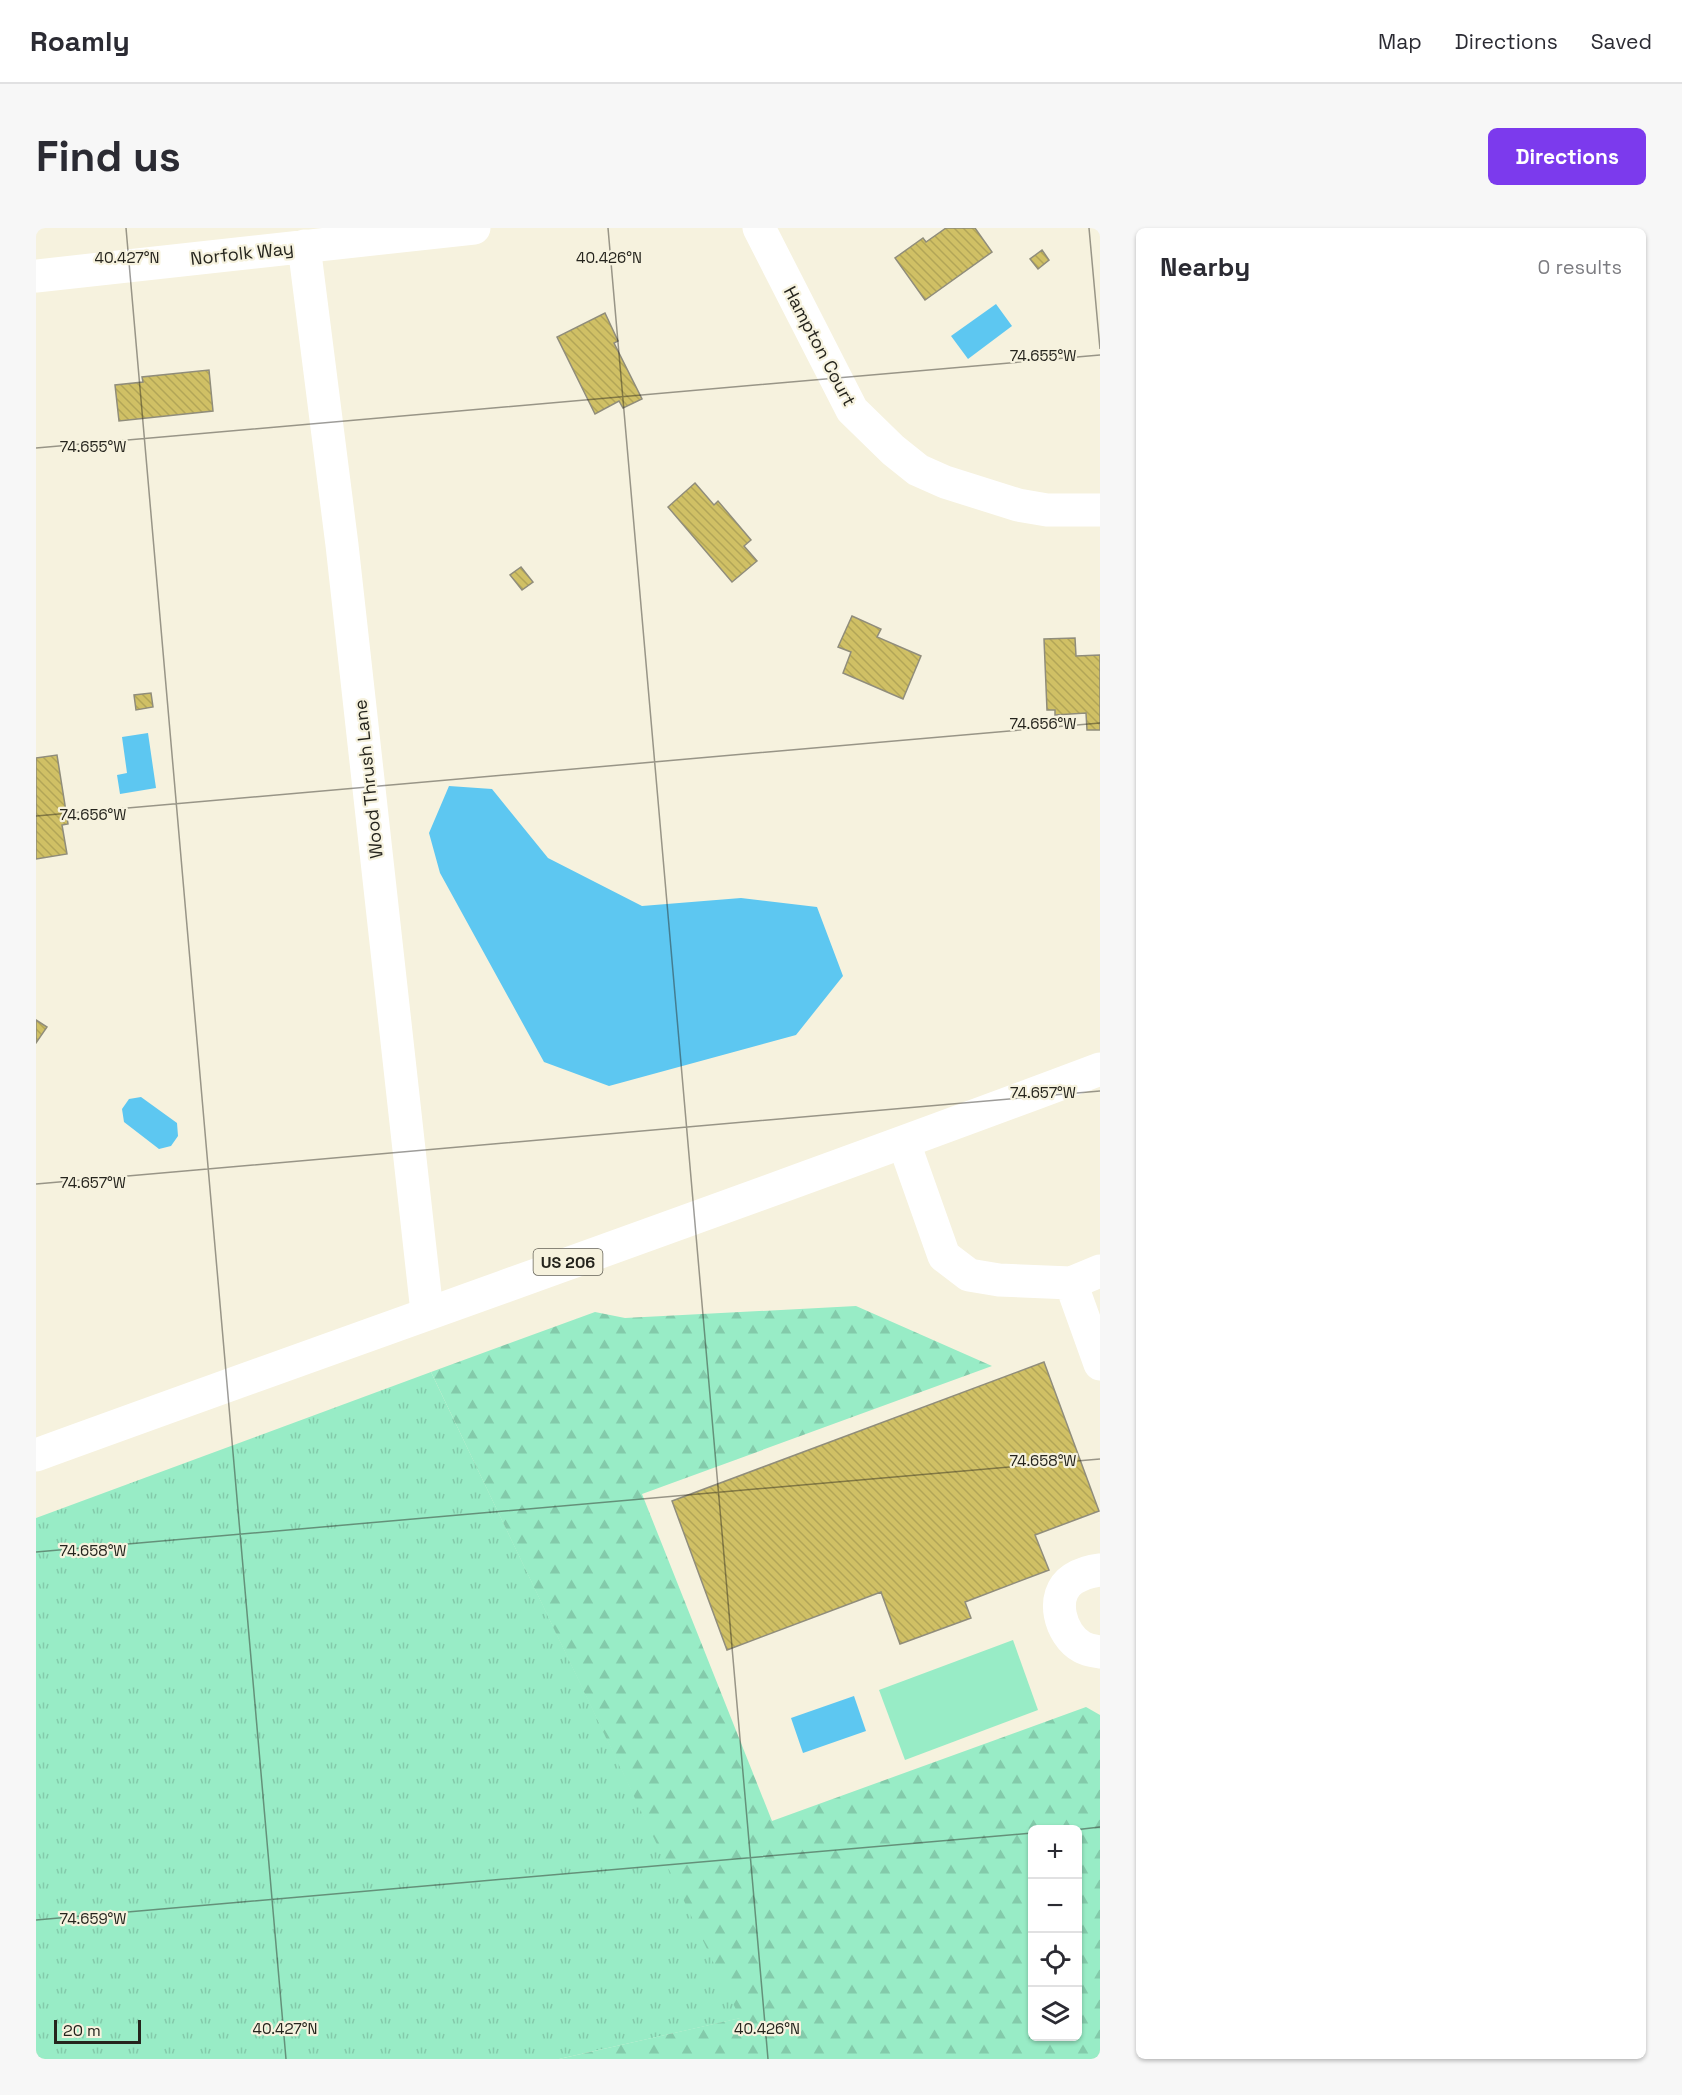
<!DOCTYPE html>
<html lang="en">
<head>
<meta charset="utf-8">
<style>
	:root { --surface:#fff; --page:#f7f7f7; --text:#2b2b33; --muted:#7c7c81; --line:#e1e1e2; --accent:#7c3aed }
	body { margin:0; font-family:"Space Grotesk",sans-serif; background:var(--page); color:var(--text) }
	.controls { position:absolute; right:18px; bottom:18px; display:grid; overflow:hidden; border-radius:9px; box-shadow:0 2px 4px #0004 }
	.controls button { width:54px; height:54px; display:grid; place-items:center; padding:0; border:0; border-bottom:2px solid var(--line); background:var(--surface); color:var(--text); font:30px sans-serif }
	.scale { position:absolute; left:18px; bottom:15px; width:87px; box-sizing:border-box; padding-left:6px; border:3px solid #25241d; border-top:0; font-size:16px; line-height:21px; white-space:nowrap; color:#25241d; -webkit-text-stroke:4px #f6f2de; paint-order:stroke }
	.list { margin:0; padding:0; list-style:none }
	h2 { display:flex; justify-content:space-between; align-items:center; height:78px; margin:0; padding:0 24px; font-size:26px }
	h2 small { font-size:20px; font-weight:400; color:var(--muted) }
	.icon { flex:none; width:33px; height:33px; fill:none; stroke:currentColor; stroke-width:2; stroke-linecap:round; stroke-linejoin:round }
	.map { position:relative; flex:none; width:1064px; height:1831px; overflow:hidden; border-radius:9px }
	header { display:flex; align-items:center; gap:36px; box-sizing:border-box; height:84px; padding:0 30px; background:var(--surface); border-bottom:2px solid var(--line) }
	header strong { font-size:28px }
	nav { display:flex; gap:33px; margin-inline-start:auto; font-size:21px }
	.intro { display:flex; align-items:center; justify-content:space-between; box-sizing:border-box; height:144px; padding:0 36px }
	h1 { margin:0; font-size:42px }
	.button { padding:15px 27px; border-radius:9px; background:var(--accent); color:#fff; font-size:21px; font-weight:700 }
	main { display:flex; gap:36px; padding:0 36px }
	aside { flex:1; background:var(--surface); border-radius:9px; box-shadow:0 2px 4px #0004 }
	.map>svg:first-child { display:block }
	.grass { fill:url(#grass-tufts) }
	.forest { fill:url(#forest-firs); fill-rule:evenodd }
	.park { fill:#98ecc6 }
	.water { fill:#5dc7f1 }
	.building { fill:url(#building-back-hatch); stroke:#908d7b; stroke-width:1.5 }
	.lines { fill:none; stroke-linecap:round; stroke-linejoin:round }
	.minor { stroke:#fff; stroke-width:33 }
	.highway { stroke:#fff; stroke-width:33 }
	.ticks { fill:none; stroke:#25241d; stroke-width:1.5; stroke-opacity:0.45 }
	.labels { text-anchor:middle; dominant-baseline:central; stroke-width:4.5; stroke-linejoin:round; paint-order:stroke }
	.shield { fill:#f6f2de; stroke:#646257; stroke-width:1.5 }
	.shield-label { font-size:16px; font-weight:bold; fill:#25241d }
	.street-label { font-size:18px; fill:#25241d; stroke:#f6f2de }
	.ticks-label { font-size:15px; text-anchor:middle; fill:#25241d; stroke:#f6f2de; stroke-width:4.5; stroke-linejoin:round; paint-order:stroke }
</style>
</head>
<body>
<header>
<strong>Roamly</strong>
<nav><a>Map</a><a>Directions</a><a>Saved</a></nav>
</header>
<div class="intro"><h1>Find us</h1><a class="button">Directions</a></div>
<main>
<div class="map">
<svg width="1064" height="1831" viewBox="0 0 1064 1831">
	<defs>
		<pattern id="grass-tufts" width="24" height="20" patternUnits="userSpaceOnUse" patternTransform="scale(1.5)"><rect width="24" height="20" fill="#98ecc6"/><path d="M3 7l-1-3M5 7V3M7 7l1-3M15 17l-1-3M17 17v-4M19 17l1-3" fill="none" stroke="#83caaa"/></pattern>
		<pattern id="forest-firs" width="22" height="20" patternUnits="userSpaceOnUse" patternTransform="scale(1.5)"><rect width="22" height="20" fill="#98ecc6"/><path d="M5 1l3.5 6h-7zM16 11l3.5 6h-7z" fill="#83caaa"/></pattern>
		<pattern id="building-back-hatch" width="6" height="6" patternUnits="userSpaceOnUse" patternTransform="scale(1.5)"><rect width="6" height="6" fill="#d0c065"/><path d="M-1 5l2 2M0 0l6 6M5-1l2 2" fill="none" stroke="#b2a557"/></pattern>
	</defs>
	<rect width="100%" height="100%" fill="#f6f2de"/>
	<!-- grass -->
	<path class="grass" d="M395 1144 705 1790 523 1831H0V1290Z"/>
	<!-- forest -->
	<path class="forest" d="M820 1078 956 1138 606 1266 736 1593 1050 1479 1064 1487V1831H523L704 1790 395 1144 559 1084 589 1090ZM996 1602H1042V1808H996Z"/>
	<!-- park -->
	<path class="park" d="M977 1412 1002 1482 869 1532 843 1462Z"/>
	<!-- water -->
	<path class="water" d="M960 76 976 98 932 131 915 108Z
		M112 505 120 560 84 566 81 547 91 545 86 509Z
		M413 558 456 561 512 630 606 678 705 670 781 679 807 748 760 807 573 858 508 834 404 645 393 605Z
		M105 869 141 895 142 908 135 918 123 921 88 894 86 881 93 871Z
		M818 1468 830 1503 767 1525 755 1490Z"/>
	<!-- building -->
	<path class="building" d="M910 0H939L956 24 889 72 859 30 887 10 890 14Z
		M1006 22 1013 32 1002 41 994 31Z
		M569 85 582 113 578 115 606 171 587 180 583 173 559 186 521 109Z
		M173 142 177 183 83 193 79 157 107 154 106 149Z
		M659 255 678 277 682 273 715 312 708 318 721 333 696 354 632 279Z
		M485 339 497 354 486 362 474 347Z
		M816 388 845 401 841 409 885 428 867 471 807 445 815 424 802 419Z
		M1039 410 1040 428 1064 427V502H1051L1050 485 1019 487V482H1011L1008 411Z
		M115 465 117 479 100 482 98 467Z
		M21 527 32 596 26 597 31 626 0 631V530Z
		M0 792 11 799 0 815Z
		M1008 1134 1063 1283 999 1307 1013 1342 929 1374 935 1390 864 1416 845 1364 691 1422 636 1273Z"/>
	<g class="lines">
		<!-- minor -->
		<path class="minor" d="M723 0 816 182 857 222 882 242 909 254 982 277 1011 282H1064
			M268 18 306 317 391 1084
			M0 48 438 0
			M868 915 908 1028 933 1047 963 1052 1035 1055 1064 1136
			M1035 1055 1064 1043
			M1064 1342C1055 1343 1045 1346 1037 1351 1013 1367 1024 1407 1046 1419 1051 1422 1058 1423 1064 1424"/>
		<!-- highway -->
		<path class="highway" d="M0 1227C354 1098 711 974 1064 841"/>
	</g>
	<!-- ticks -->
	<path class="ticks" d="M90 0 250 1831M572 0 732 1831M1053 0 1064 121M0 220 1064 127M0 588 1064 495M0 956 1064 863M0 1324 1064 1231M1038 1602 1064 1599M0 1692 996 1605"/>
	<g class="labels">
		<!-- shield labels -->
		<rect class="shield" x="497.5" y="1021" width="69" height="26" rx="4.5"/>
		<g class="shield-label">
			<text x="532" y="1034">US 206</text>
		</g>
		<!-- street labels -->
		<g class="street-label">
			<text transform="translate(206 25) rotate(-6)">Norfolk Way</text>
			<text transform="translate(784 118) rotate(62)">Hampton Court</text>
			<text transform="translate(332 551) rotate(-96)">Wood Thrush Lane</text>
		</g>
	</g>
	<g class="ticks-label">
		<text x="91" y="35">40.427°N</text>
		<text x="573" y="35">40.426°N</text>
		<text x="1007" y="133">74.655°W</text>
		<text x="57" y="224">74.655°W</text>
		<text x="1007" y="501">74.656°W</text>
		<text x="57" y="592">74.656°W</text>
		<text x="1007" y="870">74.657°W</text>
		<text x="57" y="960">74.657°W</text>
		<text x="1007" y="1238">74.658°W</text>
		<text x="57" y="1328">74.658°W</text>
		<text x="57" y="1696">74.659°W</text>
		<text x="249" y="1806">40.427°N</text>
		<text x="731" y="1806">40.426°N</text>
	</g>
</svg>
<div class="controls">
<button>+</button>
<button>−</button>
<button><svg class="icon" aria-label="locate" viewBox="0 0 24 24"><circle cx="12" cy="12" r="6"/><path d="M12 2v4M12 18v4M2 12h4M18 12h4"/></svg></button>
<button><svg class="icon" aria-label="layers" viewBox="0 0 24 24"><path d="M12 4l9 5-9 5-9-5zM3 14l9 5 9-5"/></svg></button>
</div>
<div class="scale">20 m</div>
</div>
<aside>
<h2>Nearby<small>0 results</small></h2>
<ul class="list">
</ul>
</aside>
</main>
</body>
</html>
